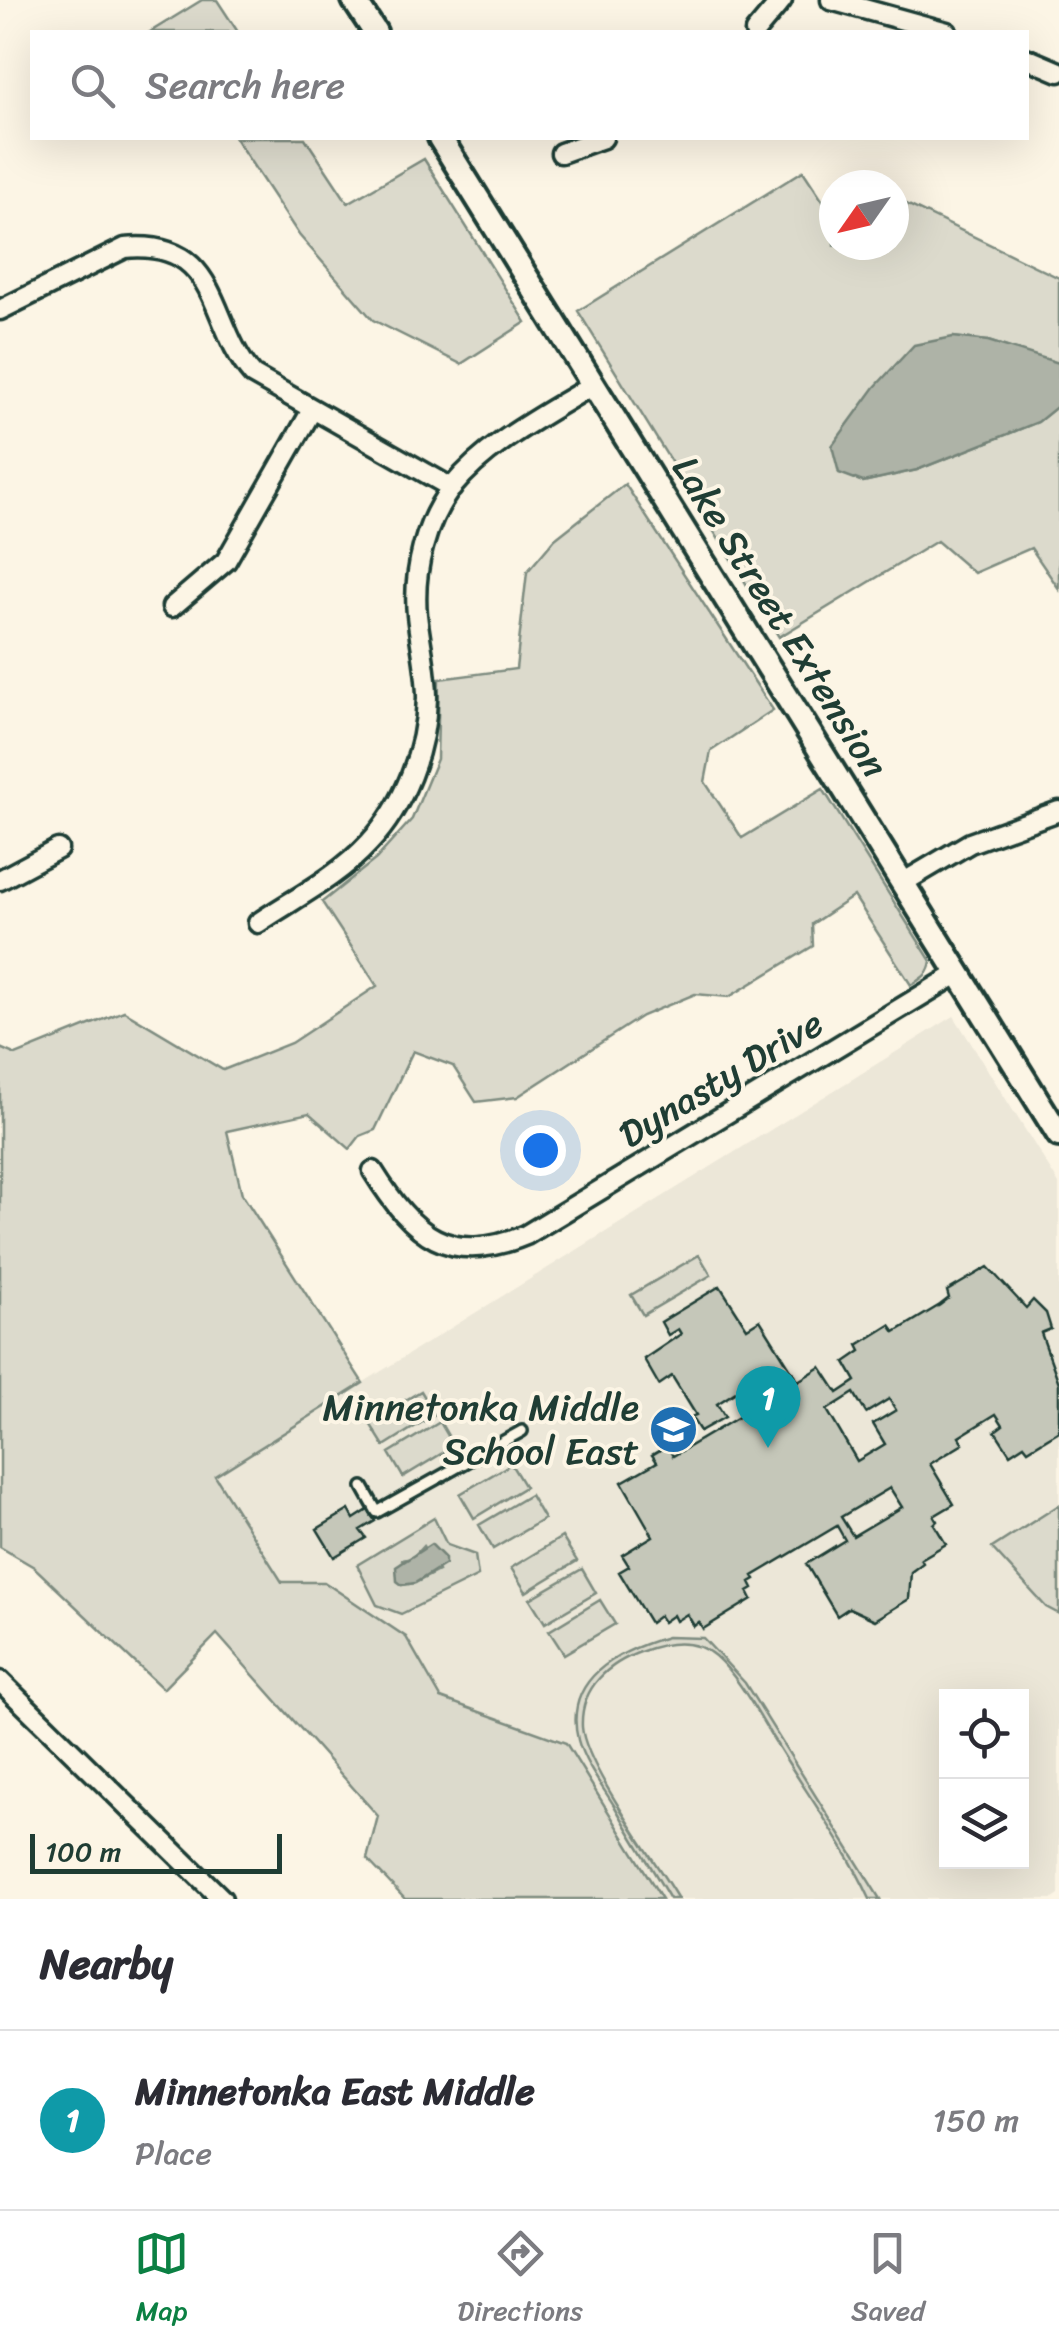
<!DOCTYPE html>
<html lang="en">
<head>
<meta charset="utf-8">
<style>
	:root { --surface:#fff; --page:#f2f2f3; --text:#2b2b33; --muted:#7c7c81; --line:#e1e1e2; --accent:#0b8043 }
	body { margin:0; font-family:Sriracha,sans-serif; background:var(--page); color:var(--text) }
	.controls { position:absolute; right:30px; bottom:30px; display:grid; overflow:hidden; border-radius:0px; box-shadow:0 10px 40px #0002 }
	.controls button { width:90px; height:90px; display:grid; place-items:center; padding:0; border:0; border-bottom:2px solid var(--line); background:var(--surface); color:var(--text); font:50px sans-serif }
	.compass { position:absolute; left:819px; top:170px; width:90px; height:90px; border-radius:50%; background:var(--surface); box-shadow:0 10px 40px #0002; rotate:236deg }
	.scale { position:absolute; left:30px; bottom:25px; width:252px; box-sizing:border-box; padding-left:10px; border:5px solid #1f3d34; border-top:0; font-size:28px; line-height:35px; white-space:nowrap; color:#1f3d34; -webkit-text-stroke:8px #fcf5e5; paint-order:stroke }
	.you { position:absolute; left:540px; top:1150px; width:35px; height:35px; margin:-25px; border:8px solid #fff; border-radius:50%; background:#1a73e8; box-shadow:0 0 0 15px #1a73e833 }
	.badge { display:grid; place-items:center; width:65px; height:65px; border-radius:50%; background:var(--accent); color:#fff; font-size:32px; font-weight:700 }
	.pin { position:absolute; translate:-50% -82px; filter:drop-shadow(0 2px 5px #0008) }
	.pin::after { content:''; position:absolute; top:52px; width:35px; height:30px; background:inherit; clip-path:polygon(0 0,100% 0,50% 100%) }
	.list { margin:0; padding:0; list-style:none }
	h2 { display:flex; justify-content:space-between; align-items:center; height:130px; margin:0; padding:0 40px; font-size:42px }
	h2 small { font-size:32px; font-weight:400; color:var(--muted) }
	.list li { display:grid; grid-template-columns:65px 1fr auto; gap:30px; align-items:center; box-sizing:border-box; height:180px; padding:0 40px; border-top:2px solid var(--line) }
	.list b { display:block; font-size:38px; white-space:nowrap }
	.list p { margin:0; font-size:32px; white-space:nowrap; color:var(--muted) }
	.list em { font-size:32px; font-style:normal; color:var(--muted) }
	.icon { flex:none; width:55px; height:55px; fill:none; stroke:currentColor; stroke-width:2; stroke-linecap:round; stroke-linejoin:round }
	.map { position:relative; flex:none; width:1059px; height:1899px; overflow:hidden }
	.search { position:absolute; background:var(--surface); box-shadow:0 10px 40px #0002; left:30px; right:30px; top:30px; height:110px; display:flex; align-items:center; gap:25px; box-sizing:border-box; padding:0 35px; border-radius:0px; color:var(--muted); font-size:38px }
	.sheet { height:310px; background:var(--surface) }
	nav { display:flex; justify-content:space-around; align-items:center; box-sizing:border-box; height:140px; border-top:2px solid var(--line); background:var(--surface); font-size:28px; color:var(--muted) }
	nav a { display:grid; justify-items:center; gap:5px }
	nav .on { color:var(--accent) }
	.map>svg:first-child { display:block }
	.built { fill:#ece7d8; fill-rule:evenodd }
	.green { fill:#dcdacc; stroke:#7e8c80; stroke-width:2.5; fill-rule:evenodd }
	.water { fill:#aeb3a7; stroke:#758479; stroke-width:2.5 }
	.building { fill:#c5c7b9; stroke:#1f3d34; stroke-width:2.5; fill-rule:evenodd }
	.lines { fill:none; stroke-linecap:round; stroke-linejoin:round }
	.service-casing { stroke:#1f3d34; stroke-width:16 }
	.minor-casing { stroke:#1f3d34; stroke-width:25 }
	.tertiary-casing { stroke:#1f3d34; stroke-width:30 }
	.service { stroke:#fcf5e5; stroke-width:9 }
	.minor { stroke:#fcf5e5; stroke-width:18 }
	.tertiary { stroke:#fcf5e5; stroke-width:22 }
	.labels { text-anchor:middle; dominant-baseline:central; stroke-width:8; stroke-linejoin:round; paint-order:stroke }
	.street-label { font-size:38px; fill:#1f3d34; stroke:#fcf5e5 }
	.poi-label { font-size:38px; fill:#1f3d34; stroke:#fcf5e5; text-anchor:end }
</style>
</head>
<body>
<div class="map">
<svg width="1059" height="1899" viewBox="0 0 1059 1899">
	<rect width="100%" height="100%" fill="#fcf5e5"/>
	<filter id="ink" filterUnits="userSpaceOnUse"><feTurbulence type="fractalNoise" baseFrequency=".01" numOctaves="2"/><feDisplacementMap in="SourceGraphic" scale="20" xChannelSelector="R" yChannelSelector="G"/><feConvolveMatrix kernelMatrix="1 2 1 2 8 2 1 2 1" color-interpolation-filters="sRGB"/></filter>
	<g filter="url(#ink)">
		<!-- built -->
		<path class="built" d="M954 1016 1059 1184V1895L1053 1899H662L566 1743 441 1698 406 1636 325 1582 282 1583 214 1475ZM946 1696H1022V1862H946Z"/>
		<!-- green -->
		<path class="green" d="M202 0H217L238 32H150Z
			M235 138H305L348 203 424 159 526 322 461 364 373 320 299 235Z
			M803 171 828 209 834 208V245H894V198L1059 278V364L988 341 953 337 839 472 863 482 917 470 1038 422 1059 405V589L1031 548 974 573 937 541 779 637 578 311Z
			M625 484 773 710 711 751 705 782 742 838 823 789 931 961C929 975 922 978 911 985L854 896 812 924 813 946 729 997 695 994 642 1016 517 1097 476 1102 453 1066 413 1051 375 1130 360 1136 350 1149 309 1113 227 1131 242 1194 363 1383 215 1476 282 1582H324L406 1637 441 1698 566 1743 662 1899H405L367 1859 378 1816 217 1634 163 1689 34 1567 0 1547V1048L16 1055 124 1011 223 1070 291 1043 377 986 322 902 376 859 412 819 437 759 439 679 516 669 527 572 555 539Z
			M699 1255 711 1275 643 1315 631 1295Z
			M421 1391 435 1414 384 1446 369 1422Z
			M440 1422 454 1446 403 1477 389 1453Z
			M511 1464 525 1487 474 1518 460 1494Z
			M530 1495 544 1519 493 1549 479 1525Z
			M1059 1505V1614L1046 1607 992 1548Z
			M434 1518 447 1545 475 1555 478 1576 401 1614 377 1605 357 1565ZM423 1546 438 1571 415 1583 402 1585V1560L412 1558Z
			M562 1537 577 1561 526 1592 511 1568Z
			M582 1569 596 1593 545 1623 530 1599Z
			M600 1600 615 1624 564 1654 549 1631Z
			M667 1637 703 1638 745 1683 880 1899H870C845 1845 807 1794 776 1743 758 1715 740 1678 715 1656 694 1638 667 1642 643 1651 609 1663 580 1687 582 1727 585 1766 656 1861 678 1899H670C652 1868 633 1838 615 1807 602 1786 584 1763 578 1740 563 1678 618 1651 667 1637Z"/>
		<!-- water -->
		<path class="water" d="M953 337 988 341 1059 363V405L1038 422 917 470 863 482 839 473 832 446 875 387 914 345Z
			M431 1544 445 1558V1564L415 1583 402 1585 397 1581 396 1567Z"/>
		<!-- building -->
		<path class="building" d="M988 1267 1026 1308 1033 1300 1046 1313 1051 1329 1041 1333 1059 1383V1431L1028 1450 1024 1445 1010 1454 995 1431 1003 1425 996 1414 959 1437 963 1444 930 1464 954 1504 934 1516 937 1521 934 1524 946 1544 921 1559 923 1563 911 1572 909 1599 875 1620 849 1608 837 1616 806 1564 845 1540 837 1526 753 1576 755 1579 750 1582 753 1588 748 1591 752 1599 703 1629 699 1622 694 1626 687 1614 676 1621 673 1615 663 1622 659 1616 650 1623 619 1572 629 1566 622 1555 653 1536 622 1482 657 1462 652 1455 667 1446 673 1456 762 1403 750 1383 717 1404 725 1417 700 1431 691 1417 696 1415 672 1376 659 1385 644 1359 681 1334 678 1329 668 1335 661 1322 720 1286 747 1328 760 1320 798 1381 821 1367 838 1393 856 1381 845 1362 861 1351 858 1345 890 1325 895 1332 940 1305 949 1298 947 1291ZM854 1393 866 1413 889 1399 896 1410 873 1424 885 1444 857 1461 827 1410ZM890 1488 902 1507 853 1536 841 1517Z
			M349 1510 354 1519 368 1510 375 1521 360 1530 366 1538 334 1557 317 1529Z"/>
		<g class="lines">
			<defs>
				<path id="service" d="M363 1487 377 1512 522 1431"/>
				<path id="minor" d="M831 0 947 32
					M755 32 782 0
					M1026 58 1059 72
					M561 153 603 138
					M0 310 125 248C222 239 207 323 253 375L452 488
					M172 607 226 561 312 410
					M0 880 58 849
					M904 882 970 843 1059 811
					M258 923C295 898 338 877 369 843 404 806 426 750 427 698 427 670 420 643 417 615 413 571 425 521 453 486 489 442 547 414 594 384
					M373 1171C413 1235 449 1267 526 1235L957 974
					M0 1681 222 1899"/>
				<path id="tertiary" d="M354 0 375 32
					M440 138 1059 1135"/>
			</defs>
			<!-- service casing -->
			<use href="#service" class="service-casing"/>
			<!-- minor casing -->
			<use href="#minor" class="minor-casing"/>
			<!-- tertiary casing -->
			<use href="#tertiary" class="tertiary-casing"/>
			<!-- service -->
			<use href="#service" class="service"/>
			<!-- minor -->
			<use href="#minor" class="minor"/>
			<!-- tertiary -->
			<use href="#tertiary" class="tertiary"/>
		</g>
	</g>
	<!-- icons -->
	<defs>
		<symbol id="school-disc" viewBox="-11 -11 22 22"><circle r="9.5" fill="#1f6fb2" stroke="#fcf5e5"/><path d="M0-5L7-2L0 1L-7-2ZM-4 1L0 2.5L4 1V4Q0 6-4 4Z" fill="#fff"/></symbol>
	</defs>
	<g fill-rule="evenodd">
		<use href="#school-disc" x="646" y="1402" width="55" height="55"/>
	</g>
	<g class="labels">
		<!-- street labels -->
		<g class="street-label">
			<text transform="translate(780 617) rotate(58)">Lake Street Extension</text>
			<text transform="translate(721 1079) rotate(-31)">Dynasty Drive</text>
		</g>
		<!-- poi labels -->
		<g class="poi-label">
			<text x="639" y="1407">Minnetonka Middle<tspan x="639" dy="44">School East</tspan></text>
		</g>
	</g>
</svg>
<div class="controls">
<button><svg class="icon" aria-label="locate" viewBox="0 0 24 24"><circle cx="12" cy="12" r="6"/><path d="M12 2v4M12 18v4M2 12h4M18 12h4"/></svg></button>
<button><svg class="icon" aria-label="layers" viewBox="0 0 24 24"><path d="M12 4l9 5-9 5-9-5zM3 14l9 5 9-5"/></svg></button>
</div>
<svg class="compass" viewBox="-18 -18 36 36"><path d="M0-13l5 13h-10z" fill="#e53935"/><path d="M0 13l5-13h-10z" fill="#7c7c81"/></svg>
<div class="scale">100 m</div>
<div class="you"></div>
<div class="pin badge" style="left:768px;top:1448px;background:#0f9aa8">1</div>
<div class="search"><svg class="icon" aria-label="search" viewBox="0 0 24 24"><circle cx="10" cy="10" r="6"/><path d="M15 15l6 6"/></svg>Search here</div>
</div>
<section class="sheet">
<h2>Nearby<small></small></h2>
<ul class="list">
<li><span class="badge" style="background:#0f9aa8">1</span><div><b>Minnetonka East Middle</b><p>Place</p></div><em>150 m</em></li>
</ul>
</section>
<nav>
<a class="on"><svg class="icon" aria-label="map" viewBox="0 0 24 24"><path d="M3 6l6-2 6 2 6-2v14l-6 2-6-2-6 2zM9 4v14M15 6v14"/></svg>Map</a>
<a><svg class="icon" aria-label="directions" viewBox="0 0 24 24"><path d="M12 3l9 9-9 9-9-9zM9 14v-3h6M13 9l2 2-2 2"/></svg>Directions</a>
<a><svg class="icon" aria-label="saved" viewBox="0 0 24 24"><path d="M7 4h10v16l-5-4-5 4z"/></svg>Saved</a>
</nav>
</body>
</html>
